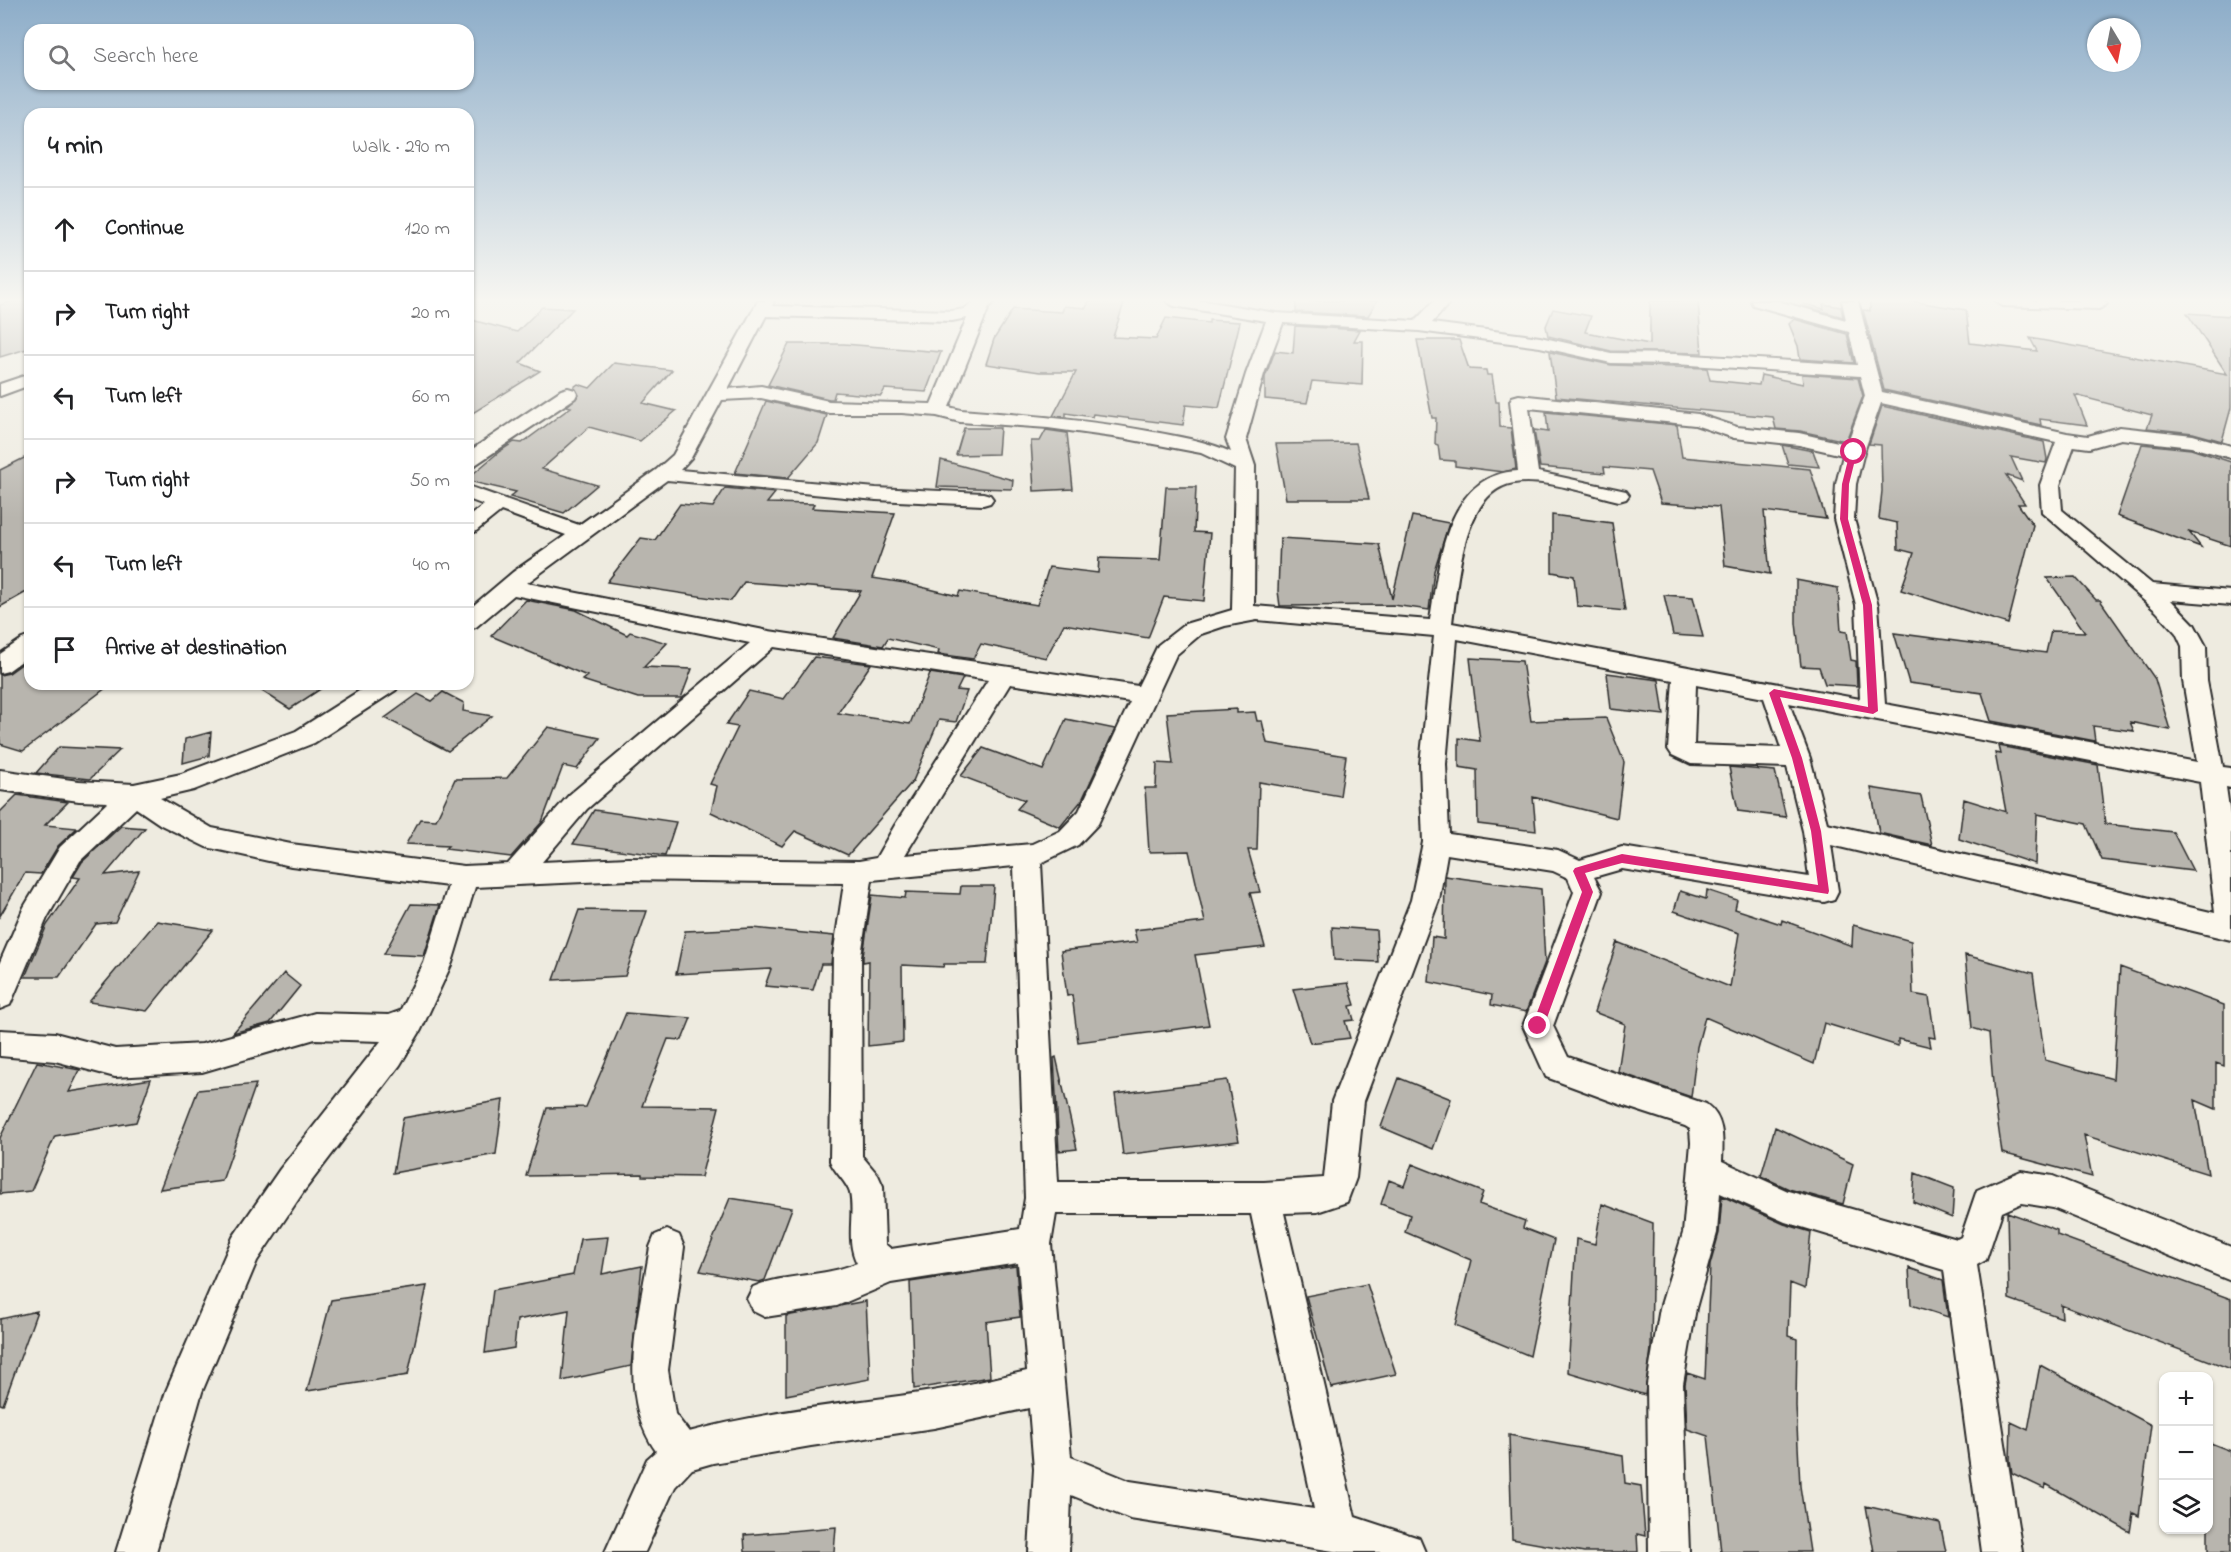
<!DOCTYPE html>
<html lang="en">
<head>
<meta charset="utf-8">
<style>
	:root { --surface:#fff; --page:#f2f2f2; --text:#202124; --muted:#757577; --line:#e0e0e0 }
	body { margin:0; font-family:"Indie Flower",sans-serif; background:var(--page); color:var(--text) }
	.controls { position:absolute; right:18px; bottom:18px; display:grid; overflow:hidden; border-radius:12px; box-shadow:0 2px 4px #0004 }
	.controls button { width:54px; height:54px; display:grid; place-items:center; padding:0; border:0; border-bottom:2px solid var(--line); background:var(--surface); color:var(--text); font:30px sans-serif }
	.compass { position:absolute; left:2087px; top:18px; width:54px; height:54px; border-radius:50%; background:var(--surface); box-shadow:0 2px 4px #0004; rotate:170deg }
	.stop { position:absolute; width:18px; height:18px; margin:-14px; border:4px solid #db2777; border-radius:50%; background:#fff }
	.stop.end { background:#db2777; border-color:#fff; box-shadow:0 2px 6px #0008 }
	.list { margin:0; padding:0; list-style:none }
	h2 { display:flex; justify-content:space-between; align-items:center; height:78px; margin:0; padding:0 24px; font-size:26px }
	h2 small { font-size:20px; font-weight:400; color:var(--muted) }
	.list li { display:grid; grid-template-columns:39px 1fr auto; gap:18px; align-items:center; box-sizing:border-box; height:84px; padding:0 24px; border-top:2px solid var(--line) }
	.list b { display:block; font-size:22px; white-space:nowrap }
	.list em { font-size:20px; font-style:normal; color:var(--muted) }
	.icon { flex:none; width:33px; height:33px; fill:none; stroke:currentColor; stroke-width:2; stroke-linecap:round; stroke-linejoin:round }
	.map { position:relative; flex:none; width:2231px; height:1552px; overflow:hidden }
	.search { position:absolute; background:var(--surface); box-shadow:0 2px 4px #0004; left:24px; top:24px; width:450px; height:66px; display:flex; align-items:center; gap:15px; box-sizing:border-box; padding:0 21px; border-radius:18px; color:var(--muted); font-size:22px }
	.panel { position:absolute; background:var(--surface); box-shadow:0 2px 4px #0004; left:24px; top:108px; width:450px; height:582px; border-radius:18px }
	.map>svg:first-child { display:block }
	.building { fill:#b8b5ae; stroke:#2b2b2b; stroke-width:1.5 }
	.lines { fill:none; stroke-linecap:round; stroke-linejoin:round }
	.minor-casing { stroke:#2b2b2b; stroke-width:4 }
	.minor { fill:#fbf7ec; fill-rule:evenodd }
	.route { fill:#db2777 }
</style>
</head>
<body>
<div class="map">
<svg width="2231" height="1552" viewBox="0 0 2231 1552">
	<rect width="100%" height="100%" fill="#eeebe0"/>
	<filter id="ink" filterUnits="userSpaceOnUse"><feTurbulence type="fractalNoise" baseFrequency=".0167" numOctaves="2"/><feDisplacementMap in="SourceGraphic" scale="12" xChannelSelector="R" yChannelSelector="G"/><feConvolveMatrix kernelMatrix="1 2 1 2 8 2 1 2 1" color-interpolation-filters="sRGB"/></filter>
	<g filter="url(#ink)">
		<!-- building -->
		<path class="building" d="M13 301H30V348L0 357V305Z
			M1089 301 1124 303 1113 337 1156 339 1166 318 1209 323V320L1240 322 1219 408 1186 405 1183 425 1093 414 1092 417 1066 413V417L1053 416 1076 372H1040L986 364 994 339 1013 309 1062 312 1064 306 1086 308Z
			M1296 301H1377L1368 316 1296 312Z
			M1650 301H1698L1702 353 1611 351 1548 336 1546 326 1553 309 1591 316 1585 332 1650 344Z
			M1870 301H1911L1966 310 1970 343 2037 351 2030 338 2227 374 2187 313 2231 316V408L2222 441 2193 433 2147 428 2152 415 2075 395 2087 425 2040 419 2041 425 1884 390 1863 310 1870 311Z
			M1805 304 1824 309 1823 304 1841 307 1843 317 1803 306Z
			M542 307 573 309 520 363 540 371 468 416V319L517 332Z
			M1794 319 1847 334 1854 363 1800 359 1798 346 1789 324Z
			M1295 326 1360 330 1354 341H1363L1362 385 1312 381 1307 403 1265 399V377L1275 351 1293 353Z
			M1417 340H1459L1469 369 1486 370 1487 375H1492L1496 402H1499L1500 427 1511 428 1516 469 1503 472 1455 466V461L1440 460 1438 445 1435 444 1436 418H1432Z
			M789 344H844L941 352 926 392 885 389 881 396 835 392 833 399H829L768 385Z
			M1550 352 1611 365 1707 368 1710 380 1759 385 1761 375 1803 384 1802 374 1858 378 1863 396 1846 441 1800 431 1776 429 1773 417 1556 397Z
			M614 363 672 370 643 403 676 411 640 441 589 427 542 469 597 485 564 513 510 497 516 492 468 481V478L500 451 514 442 522 443 571 407 567 406 579 395 574 387 578 384 590 388Z
			M766 401 827 415 818 443 788 478 735 473Z
			M1882 406 2044 442 2047 459 2046 463 2011 457 2022 481 2006 475 2025 504H2018L2033 525 2008 624 1901 590 1914 553 1898 549 1897 523 1879 519 1882 491 1881 445 1869 444Z
			M1546 412 1677 425 1682 457 1810 469 1826 519 1764 511 1770 574 1725 566 1719 507 1661 503 1650 471 1604 467 1605 473 1540 467 1534 430 1548 432Z
			M964 428H1000L998 454 956 455Z
			M1046 430 1067 433 1073 489 1034 491 1031 441H1040Z
			M1356 443 1369 499H1286L1276 444Z
			M2142 444 2191 449 2231 462V546L2189 532 2201 547 2117 516Z
			M1782 445 1813 451 1819 467 1788 464Z
			M30 455V590L0 607V470Z
			M941 460 1013 480 1012 489 937 487Z
			M1166 487H1196L1194 532 1210 533 1204 601 1164 597 1148 638 1064 624 1046 658 981 644 973 659 938 654 939 650 888 638 883 646 833 638 861 591 744 582 731 601 607 582 641 538 655 540 680 504 713 507 725 488 775 493 767 503 814 504 812 508 895 513 872 578 905 583 958 596 960 591 1037 605 1049 567 1098 573 1099 558 1160 560Z
			M1552 515 1612 523 1625 611 1577 606 1574 576 1552 572Z
			M1412 516 1449 523 1434 571 1429 610 1393 605 1280 606 1278 591 1280 538 1379 544 1392 599Z
			M2075 577 2096 600H2100L2155 679 2170 730 2130 722 2134 731 2093 726 2095 741 1991 721 1982 693 1909 683 1894 633 2046 653 2051 631 2085 632 2047 578Z
			M1796 580 1838 588 1841 631 1847 632 1851 660 1856 661 1857 686 1825 684 1819 667 1801 666 1796 623Z
			M1664 595 1693 597 1703 637 1673 635Z
			M526 600 576 610 627 635 630 632 667 643 644 667 692 669 681 698H638L582 680 587 676 491 636Z
			M814 657 871 664 838 713 910 724 930 673 963 678 957 690 967 691 956 722 939 720 913 781 848 855 795 831 782 846 711 812 717 786 710 784 738 727 726 725 749 691 784 699Z
			M30 658V684H111L23 751 0 744V675L9 673Z
			M1470 658 1522 661 1531 721 1606 718 1624 762 1617 818 1533 797 1536 831 1478 824 1477 770 1459 767V738L1480 741Z
			M1607 673 1659 680 1664 715 1611 709Z
			M251 684H328L290 709Z
			M443 692 464 703 463 711 492 716 448 751 385 718 418 694 432 701Z
			M1237 709V713L1255 712 1257 721H1262L1267 743 1346 756 1340 796 1259 782 1257 850H1248L1260 892 1250 893 1265 947 1195 955 1209 1025 1078 1042 1072 995 1067 996 1061 951 1137 942 1134 930 1205 922 1189 851 1149 852 1145 788H1156L1157 763 1173 764 1167 713Z
			M1066 719 1115 729 1082 800 1060 827 1017 809 1025 800 961 776 983 748 1043 770Z
			M548 727 600 738 577 769 563 766 542 822 511 857 445 849 448 846 406 844 420 819 436 820 455 779 507 778Z
			M211 732 209 756 183 763 185 739Z
			M1999 746 2098 765 2105 824 2173 832 2193 871 2102 860 2086 824 2037 814 2035 864 1959 839 1964 799 2006 812 1995 753 2001 754Z
			M59 747 120 750 90 779 36 773Z
			M1729 767 1775 771 1786 817 1738 811Z
			M1871 788 1921 796 1932 845 1879 833Z
			M17 795 68 802 45 825 77 828 58 846 41 874 25 873 0 916V812Z
			M594 810 676 822 665 856 573 844Z
			M121 826 145 828 105 875 139 871 115 922 96 924 59 977H25L47 925 80 878 73 877 82 862Z
			M1445 876 1541 889 1545 962 1526 1012 1491 1005 1492 995 1429 982 1432 937 1444 939Z
			M961 886H994L987 964H944L943 967 902 965 903 1042 868 1046 869 961 863 962V956L872 895 905 898 906 892 960 894Z
			M1707 890 1737 900 1735 909 1781 924 1782 920 1852 946 1853 925 1911 941 1913 994 1929 997 1935 1038 1929 1037 1931 1047 1898 1039V1046L1824 1023 1814 1064 1705 1017 1697 1047 1691 1097 1618 1072 1625 1024 1594 1012 1617 942 1730 987 1739 933 1674 911 1680 891 1706 899Z
			M411 904 440 905 424 956 384 954Z
			M579 910 647 911 625 976 554 980Z
			M157 921 213 930 147 1011 89 1002Z
			M1332 927 1376 930 1378 962 1334 960Z
			M753 928 834 936 831 964H821L813 990 765 986 771 969 676 974 685 931Z
			M1965 955 2033 973 2045 1060 2113 1079 2120 967 2224 1005V1066L2216 1063V1109L2195 1100 2208 1174 2084 1135 2092 1177 2002 1153 1994 1096 1989 1033 1972 1028Z
			M284 973 300 986 270 1023 233 1033Z
			M1348 983 1355 1005 1350 1006 1354 1020 1345 1021 1350 1038 1310 1043 1293 989Z
			M626 1013 691 1018 682 1040 668 1039 642 1106 719 1107 701 1177 642 1176V1174L526 1176 547 1108 586 1107Z
			M1056 1057 1077 1149 1059 1151 1054 1058Z
			M37 1062 80 1070 69 1092 151 1079 136 1122 55 1136 31 1191 0 1194V1138Z
			M1399 1078 1451 1099 1433 1149 1381 1127Z
			M1227 1080 1239 1141 1123 1155 1115 1094Z
			M256 1084 222 1181 160 1189 198 1090Z
			M503 1100 496 1154 393 1173 403 1118Z
			M1775 1127 1853 1164 1843 1204 1789 1189 1761 1176Z
			M1412 1164 1483 1192 1479 1204 1525 1221 1523 1228 1554 1240 1530 1356 1455 1325 1471 1260 1405 1232 1410 1215 1381 1204 1389 1180 1404 1186Z
			M1915 1173 1954 1188 1952 1218 1913 1202Z
			M1722 1196 1784 1224 1811 1232 1805 1289 1790 1283 1788 1336 1797 1339 1796 1406 1800 1486 1810 1552H1721L1708 1436 1687 1429 1685 1384 1687 1373 1705 1379 1710 1265 1719 1233Z
			M730 1198 792 1208 765 1280 759 1282 700 1271Z
			M1602 1204 1653 1223 1651 1349 1645 1395 1568 1372 1576 1239 1595 1244Z
			M2007 1212 2057 1230V1235L2231 1299V1369L2061 1305 2062 1318 2009 1299Z
			M608 1237 602 1274 642 1266 631 1366 562 1381 569 1310 517 1320 514 1348 485 1353 493 1290 573 1275 580 1239Z
			M1016 1266 1020 1317 986 1322 990 1377 914 1389 910 1282Z
			M1909 1268 1943 1280 1948 1317 1911 1305Z
			M1367 1284 1396 1374 1331 1388 1306 1296Z
			M427 1286 408 1375 307 1391 331 1300Z
			M866 1301 870 1379 786 1395V1316Z
			M37 1311 3 1405 0 1404V1319Z
			M2040 1365 2151 1425 2139 1516 2133 1513 2130 1532 2046 1484 2045 1489 2012 1473 2010 1460 2011 1422 2028 1430Z
			M1509 1435 1623 1456 1625 1483 1641 1486 1645 1536 1637 1534 1638 1552H1584L1512 1539Z
			M2208 1442 2231 1451V1552H2208Z
			M1866 1506 1940 1523 1946 1552H1874Z
			M836 1527 834 1552H745L744 1535Z"/>
		<g class="lines">
			<defs>
				<path id="minor" d="M758 301H774L772 306 952 311 964 309 975 301H995L989 307 949 407 961 410C1026 415 1090 420 1154 432 1181 437 1206 441 1231 452L1226 439 1246 374 1266 321 1174 306 1166 301H1205L1276 313 1415 321 1434 301H1451L1432 323 1540 337 1611 353 1675 354 1857 365 1849 332 1753 305 1751 301H1778L1846 320 1842 301H1858L1882 392 2067 433 2088 436 2120 427 2193 435 2231 446V458L2191 447 2121 439 2089 448 2074 446 2060 485 2062 510 2152 584 2231 591V605L2171 600 2194 624 2206 646 2207 681 2223 767 2231 768V788L2226 787 2231 822V940L1831 845 1838 891 1834 899 1824 902 1622 869 1594 877 1602 892 1553 1026 1568 1057 1706 1104C1725 1118 1723 1139 1722 1161L1788 1191 1957 1239 1961 1237 1977 1190 2021 1171 2053 1176 2231 1247V1281L2053 1208 2022 1203 2002 1212 1986 1260 1977 1265 2022 1552H1982L1944 1270 1785 1222 1720 1193 1717 1233 1696 1308 1683 1384 1689 1552H1649L1647 1384 1660 1308 1683 1233 1691 1143 1690 1129 1685 1126 1630 1108 1546 1077 1523 1026 1574 892 1568 878 1553 871 1447 854 1439 900 1364 1101 1356 1178 1347 1202 1317 1212 1284 1213 1355 1517 1419 1538 1425 1552H1340L1130 1519 1071 1495 1069 1552H1029L1034 1469 1029 1408 934 1428 811 1446 713 1463 692 1469 675 1487 645 1552H605L647 1459 656 1451C615 1394 640 1311 650 1247L655 1235 667 1230 679 1235 684 1247 668 1370 675 1414 689 1432C768 1410 851 1404 932 1391 964 1386 995 1378 1027 1371L1018 1263 891 1283 837 1306 765 1317 753 1311 747 1299 753 1287C786 1273 822 1278 857 1263 845 1240 855 1216 850 1193 847 1182 834 1172 830 1161L833 956 844 883 628 880 475 887 452 963 421 1030 400 1065 304 1191 257 1261 202 1392 156 1552H116L166 1391 233 1237 280 1169 381 1041 315 1039 202 1072 115 1077 55 1061 0 1056V1030L55 1033 115 1049 202 1044 315 1013 389 1015 400 1011 424 963 448 886 291 866 206 847 161 825 136 808 80 861 47 918 10 1005 0 1009V962L24 907 60 847 108 802 79 801 0 790V770L79 781 134 784 181 774 296 731 370 684H400L396 690 314 743 194 790 160 798 212 828 291 844 464 866 508 864 569 795 750 643 514 595 476 627 468 629V610L513 572 566 535 501 511 475 532 468 533V517L484 505 468 499V486L579 525 656 470 673 455ZM766 316 952 321 967 318 931 404 829 401 761 386 728 389ZM1283 323 1419 331 1540 347 1611 363 1675 364 1860 376 1865 396 1847 444 1799 433 1737 427 1698 414 1519 395 1512 397 1510 401 1518 471C1445 474 1439 565 1430 620L1254 606 1255 466 1246 439 1264 374ZM761 398 829 413H902L937 416 960 422 1048 428 1127 439 1201 453 1235 469 1232 610 1185 624 1158 645 1138 686 769 631 527 583 667 480 876 500 983 505 990 503 993 499 990 495 983 493 876 488 680 470 691 458 722 400ZM1881 403 2056 442 2040 485 2042 512 2156 611 2176 633 2182 646 2183 681 2197 762 1885 704 1878 605 1854 519 1856 484 1864 452ZM1529 408 1695 425 1734 438 1799 445 1843 455 1836 484 1834 519 1856 605 1860 699 1452 623C1458 582 1462 491 1514 483 1544 478 1589 494 1619 501L1626 499 1629 495 1626 491 1538 472ZM1257 620 1434 636 1420 764 1423 842 1411 900 1332 1101 1324 1178 1264 1182H1058L1041 863 1078 845 1098 824 1176 655 1201 634 1225 626ZM1457 639 1673 680 1668 749 1672 755 1691 764 1787 767 1803 831 1809 877 1622 847 1580 860 1558 850 1449 834 1446 764ZM774 647 988 680 895 825 876 858 859 861 628 858 542 862 587 809ZM1010 684 1130 702 1079 811 1060 831 1032 844 905 855ZM1696 685 1764 698 1781 748 1694 745ZM1789 703 2200 782 2215 913 1827 823 1810 758ZM1014 866 1025 1198 1020 1229 891 1249 885 1244 883 1186 878 1175 862 1156 861 956 872 880ZM1056 1214H1251L1314 1509 1130 1481 1071 1457 1051 1244Z
					M1995 301H2105L2107 304 2099 309 2003 306Z
					M30 374V385L0 396V384Z
					M568 388 575 390 577 394 575 398 475 465 468 467V452L561 390Z
					M30 636V655L8 671 0 673V654L22 639Z"/>
			</defs>
			<!-- minor casing -->
			<use href="#minor" class="minor-casing"/>
			<!-- minor -->
			<use href="#minor" class="minor"/>
		</g>
	</g>
	<!-- sky -->
	<linearGradient id="sky" x2="0" y2="1"><stop stop-color="#8dadc9"/><stop offset="0.58" stop-color="#f7f6f1"/><stop offset="1" stop-color="#f7f6f1" stop-opacity="0"/></linearGradient>
	<rect width="2231" height="518" fill="url(#sky)"/>
	<!-- route -->
	<path class="route" d="M1854 449 1857 452 1849 484 1848 519 1872 605 1878 711 1873 714 1780 697 1802 758 1821 831 1829 891 1828 894 1622 863 1585 873 1593 892 1544 1026 1538 1031 1534 1030 1532 1026 1582 892 1573 871 1575 868 1622 854 1818 885 1811 831 1792 758 1769 693 1774 689 1868 707 1863 605 1840 519 1842 484 1850 452Z"/>
</svg>
<div class="controls">
<button>+</button>
<button>−</button>
<button><svg class="icon" aria-label="layers" viewBox="0 0 24 24"><path d="M12 4l9 5-9 5-9-5zM3 14l9 5 9-5"/></svg></button>
</div>
<svg class="compass" viewBox="-18 -18 36 36"><path d="M0-13l5 13h-10z" fill="#e53935"/><path d="M0 13l5-13h-10z" fill="#757577"/></svg>
<div class="stop" style="left:1854px;top:452px"></div>
<div class="stop end" style="left:1538px;top:1026px"></div>
<div class="search"><svg class="icon" aria-label="search" viewBox="0 0 24 24"><circle cx="10" cy="10" r="6"/><path d="M15 15l6 6"/></svg>Search here</div>
<section class="panel">
<h2>4 min<small>Walk · 290 m</small></h2>
<ul class="list">
<li><svg class="icon" aria-label="ahead" viewBox="0 0 24 24"><path d="M12 20V5M6 11l6-6 6 6"/></svg><div><b>Continue</b></div><em>120 m</em></li>
<li><svg class="icon" aria-label="right" viewBox="0 0 24 24"><path d="M7 20v-9h11M14 6l5 5-5 5"/></svg><div><b>Turn right</b></div><em>20 m</em></li>
<li><svg class="icon" aria-label="left" viewBox="0 0 24 24"><path d="M17 20v-9H6M10 6l-5 5 5 5"/></svg><div><b>Turn left</b></div><em>60 m</em></li>
<li><svg class="icon" aria-label="right" viewBox="0 0 24 24"><path d="M7 20v-9h11M14 6l5 5-5 5"/></svg><div><b>Turn right</b></div><em>50 m</em></li>
<li><svg class="icon" aria-label="left" viewBox="0 0 24 24"><path d="M17 20v-9H6M10 6l-5 5 5 5"/></svg><div><b>Turn left</b></div><em>40 m</em></li>
<li><svg class="icon" aria-label="arrive" viewBox="0 0 24 24"><path d="M6 21V4h12l-3 4 3 4H6"/></svg><div><b>Arrive at destination</b></div></li>
</ul>
</section>
</div>
</body>
</html>
